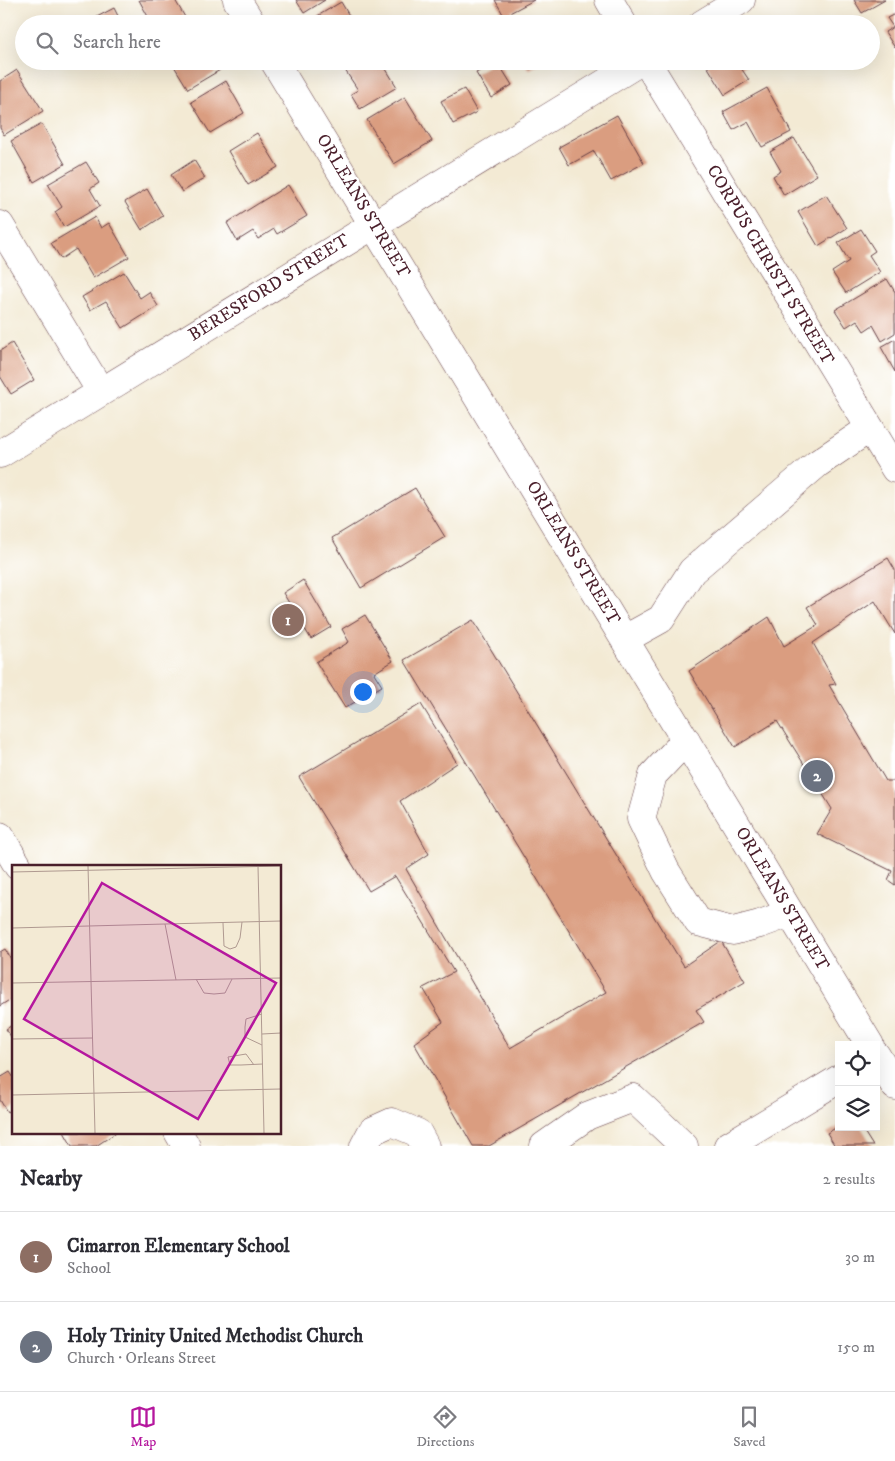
<!DOCTYPE html>
<html lang="en">
<head>
<meta charset="utf-8">
<style>
	:root { --surface:#fff; --page:#f2f2f3; --text:#2b2b33; --muted:#7c7c81; --line:#e1e1e2; --accent:#b5179e }
	body { margin:0; font-family:"IM FELL DW Pica",serif; background:var(--page); color:var(--text) }
	.controls { position:absolute; right:15px; bottom:15px; display:grid; overflow:hidden; border-radius:0px; box-shadow:0 5px 20px #0002 }
	.controls button { width:45px; height:45px; display:grid; place-items:center; padding:0; border:0; border-bottom:1px solid var(--line); background:var(--surface); color:var(--text); font:25px sans-serif }
	.you { position:absolute; left:362px; top:691px; width:18px; height:18px; margin:-12px; border:4px solid #fff; border-radius:50%; background:#1a73e8; box-shadow:0 0 0 8px #1a73e833 }
	.badge { display:grid; place-items:center; width:32px; height:32px; border-radius:50%; background:var(--accent); color:#fff; font-size:16px; font-weight:700 }
	.pin { position:absolute; translate:-50% -50%; border:2px solid #fff; box-shadow:0 1px 5px #0006 }
	.list { margin:0; padding:0; list-style:none }
	h2 { display:flex; justify-content:space-between; align-items:center; height:65px; margin:0; padding:0 20px; font-size:21px }
	h2 small { font-size:16px; font-weight:400; color:var(--muted) }
	.list li { display:grid; grid-template-columns:32px 1fr auto; gap:15px; align-items:center; box-sizing:border-box; height:90px; padding:0 20px; border-top:1px solid var(--line) }
	.list b { display:block; font-size:19px; white-space:nowrap }
	.list p { margin:0; font-size:16px; white-space:nowrap; color:var(--muted) }
	.list em { font-size:16px; font-style:normal; color:var(--muted) }
	.icon { flex:none; width:28px; height:28px; fill:none; stroke:currentColor; stroke-width:2; stroke-linecap:round; stroke-linejoin:round }
	.map { position:relative; flex:none; width:895px; height:1146px; overflow:hidden }
	.search { position:absolute; background:var(--surface); box-shadow:0 5px 20px #0002; left:15px; right:15px; top:15px; height:55px; display:flex; align-items:center; gap:12px; box-sizing:border-box; padding:0 18px; border-radius:28px; color:var(--muted); font-size:19px }
	.sheet { height:245px; background:var(--surface) }
	nav { display:flex; justify-content:space-around; align-items:center; box-sizing:border-box; height:70px; border-top:1px solid var(--line); background:var(--surface); font-size:14px; color:var(--muted) }
	nav a { display:grid; justify-items:center; gap:2px }
	nav .on { color:var(--accent) }
	.map>svg:first-child { display:block }
	.building { fill:#da9d80 }
	.lines { fill:none; stroke-linecap:round; stroke-linejoin:round }
	.minor-casing { stroke:#633d44; stroke-width:29 }
	.minor { stroke:#fff; stroke-width:28 }
	.labels { text-anchor:middle; dominant-baseline:central; stroke-width:4.5; stroke-linejoin:round; paint-order:stroke }
	.street-label { font-size:18px; fill:#4a1f2b; stroke:#fff }
	.inset-road { fill:none; stroke:#af9990; stroke-width:1 }
	.view { fill:#b5179e; fill-opacity:0.15; stroke:#b5179e; stroke-width:2.5 }
	.inset-edge { fill:none; stroke:#4a1f2b; stroke-width:2.5 }
</style>
</head>
<body>
<div class="map">
<svg width="895" height="1146" viewBox="0 0 895 1146">
	<rect width="100%" height="100%" fill="#fff"/>
	<filter id="ink" filterUnits="userSpaceOnUse"><feTurbulence type="fractalNoise" baseFrequency=".02" numOctaves="2"/><feDisplacementMap in="SourceGraphic" scale="10" xChannelSelector="R" yChannelSelector="G"/><feConvolveMatrix kernelMatrix="1 2 1 2 8 2 1 2 1" color-interpolation-filters="sRGB"/></filter>
	<filter id="wash" filterUnits="userSpaceOnUse"><feTurbulence type="fractalNoise" baseFrequency=".0096" numOctaves="4" result="noise"/><feDisplacementMap in="SourceGraphic" scale="20" xChannelSelector="R" yChannelSelector="G"/><feGaussianBlur stdDeviation="1.12" result="paint"/><feColorMatrix in="noise" values="0 0 0 0 0 0 0 0 0 0 0 0 0 0 0 0 0 1.4 0 .05"/><feComposite in="paint" operator="in"/></filter>
	<g filter="url(#wash)">
		<rect width="100%" height="100%" fill="#f3ead4"/>
		<g id="blocks">
			<!-- building -->
			<path class="building" d="M139 0H175L189 24H152Z
				M296 0H325L304 13Z
				M495 0H534L504 16Z
				M854 0H885L862 13Z
				M341 2 354 24H296L307 17 309 21Z
				M114 8 122 24H96L93 19Z
				M895 14V48L885 32 893 27 887 18Z
				M171 61H214L220 70 188 89Z
				M353 61H381L397 87 360 109 351 94 358 90 343 67Z
				M497 61 512 85 491 98 476 73Z
				M523 61H543L529 70Z
				M704 61H751L741 68 749 80 725 95Z
				M17 70 43 111 4 135 0 128V81Z
				M226 81 244 113 210 133 191 102Z
				M767 88 791 132 762 147 748 122 733 130 723 112Z
				M464 89 477 112 453 124 441 101Z
				M405 97 432 141 394 164 367 120Z
				M617 115 644 163 611 181 594 151 569 165 559 147Z
				M42 124 65 164 34 182 11 141Z
				M257 133 278 167 248 185 228 151Z
				M794 138 817 175 784 195 773 176 781 171 770 152Z
				M194 160 205 178 182 192 171 175Z
				M86 162 99 183 90 189 100 206 64 227 55 212 62 207 48 184Z
				M288 185 307 216 277 234 274 229 258 239 253 231 237 241 227 223Z
				M147 189 163 216 142 230 125 202Z
				M826 195 847 228 818 246 798 212Z
				M95 217 101 228 109 223 129 257 93 278 76 249 61 259 51 243Z
				M861 229 875 251 869 255 880 272 846 293 832 272 849 261 838 243Z
				M124 272 140 298 149 292 158 306 123 328 106 301 90 310 82 297Z
				M887 279 895 292V333L882 341 873 325 864 331 857 320 846 327 835 310Z
				M895 339V372L881 347Z
				M12 343 34 380 11 394 0 376V351Z
				M415 488 445 537 361 588 332 538Z
				M888 558 895 570V634L875 601 813 643 836 684 829 685 886 781H895V885L888 880 892 871 817 834 832 809 777 721 735 747 689 671 769 617 784 646 818 625 807 607Z
				M303 580 331 627 311 639 283 593Z
				M365 615 393 661 374 673 382 686 345 708 316 662 349 642 342 629Z
				M473 620 684 966 721 941 745 981 696 1010 704 1022 489 1146H473L414 1043 443 1022 423 988 454 972 395 876 369 891 299 777 421 704 457 763 400 801 429 854 406 869 510 1048 606 992 404 660Z
				M5 949 14 964V997L0 1006V952Z
				M14 1024V1041L6 1029Z
				M10 1072 14 1078V1108L7 1112 0 1100V1078Z
				M839 1126 861 1127 873 1146H835L827 1133Z
				M64 1132H117L96 1146H72Z"/>
		</g>
	</g>
	<g filter="url(#ink)">
		<use href="#blocks" fill-opacity="0" stroke="#633d44" stroke-width="1"/>
		<g class="lines">
			<defs>
				<path id="minor" d="M237 0 252 24
					M609 0 623 24
					M702 24 741 0
					M274 61 870 1045
					M646 61 895 469
					M0 225 101 392
					M0 454 641 61
					M625 639 661 619 692 571 817 464 870 428
					M686 740 653 775 641 819 666 871 698 922 733 931 760 924 790 913
					M0 836 18 866
					M876 1055 895 1086
					M178 1132 186 1146
					M364 1146 372 1131 392 1122 418 1133 425 1146
					M544 1146 587 1116 633 1098 684 1146
					M728 1146 839 1079"/>
			</defs>
			<!-- minor casing -->
			<use href="#minor" class="minor-casing"/>
			<!-- minor -->
			<use href="#minor" class="minor"/>
		</g>
	</g>
	<g class="labels">
		<!-- street labels -->
		<g class="street-label">
			<text transform="translate(363 206) rotate(59)">ORLEANS STREET</text>
			<text transform="translate(770 265) rotate(59)">CORPUS CHRISTI STREET</text>
			<text transform="translate(269 288) rotate(-32)">BERESFORD STREET</text>
			<text transform="translate(573 553) rotate(59)">ORLEANS STREET</text>
			<text transform="translate(782 899) rotate(59)">ORLEANS STREET</text>
		</g>
	</g>
	<!-- overview -->
	<g transform="translate(12 865)">
		<rect width="269" height="269" fill="#f3ead4"/>
		<path class="inset-road" d="M76 1 83 268M246 1 252 268M0 7 269 1M211 58 212 81 218 84 224 82 228 73 230 57M153 59 164 115M0 63 269 56M184 114 192 128 202 129 213 128 220 114M0 118 269 113M250 149 234 154 233 162V172L250 180M250 169 269 168M0 174 80 173M242 200 234 189 216 192 218 200H229L251 199M0 230 269 224"/>
		<path class="view" d="M90 18 264 118 186 254 12 154Z"/>
		<rect width="269" height="269" class="inset-edge"/>
	</g>
</svg>
<div class="controls">
<button><svg class="icon" aria-label="locate" viewBox="0 0 24 24"><circle cx="12" cy="12" r="6"/><path d="M12 2v4M12 18v4M2 12h4M18 12h4"/></svg></button>
<button><svg class="icon" aria-label="layers" viewBox="0 0 24 24"><path d="M12 4l9 5-9 5-9-5zM3 14l9 5 9-5"/></svg></button>
</div>
<div class="you"></div>
<div class="pin badge" style="left:288px;top:620px;background:#8d6e63">1</div>
<div class="pin badge" style="left:817px;top:776px;background:#6b7280">2</div>
<div class="search"><svg class="icon" aria-label="search" viewBox="0 0 24 24"><circle cx="10" cy="10" r="6"/><path d="M15 15l6 6"/></svg>Search here</div>
</div>
<section class="sheet">
<h2>Nearby<small>2 results</small></h2>
<ul class="list">
<li><span class="badge" style="background:#8d6e63">1</span><div><b>Cimarron Elementary School</b><p>School</p></div><em>30 m</em></li>
<li><span class="badge" style="background:#6b7280">2</span><div><b>Holy Trinity United Methodist Church</b><p>Church · Orleans Street</p></div><em>150 m</em></li>
</ul>
</section>
<nav>
<a class="on"><svg class="icon" aria-label="map" viewBox="0 0 24 24"><path d="M3 6l6-2 6 2 6-2v14l-6 2-6-2-6 2zM9 4v14M15 6v14"/></svg>Map</a>
<a><svg class="icon" aria-label="directions" viewBox="0 0 24 24"><path d="M12 3l9 9-9 9-9-9zM9 14v-3h6M13 9l2 2-2 2"/></svg>Directions</a>
<a><svg class="icon" aria-label="saved" viewBox="0 0 24 24"><path d="M7 4h10v16l-5-4-5 4z"/></svg>Saved</a>
</nav>
</body>
</html>
